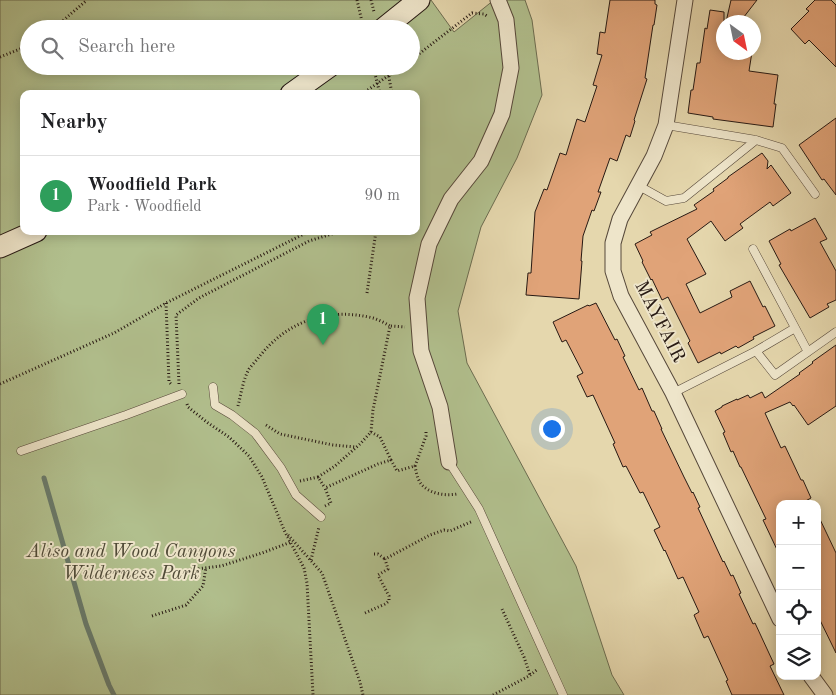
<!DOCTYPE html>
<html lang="en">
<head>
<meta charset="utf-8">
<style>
	:root { --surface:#fff; --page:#f2f2f2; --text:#202124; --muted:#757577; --line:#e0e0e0; --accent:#ea580c }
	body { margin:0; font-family:"Old Standard TT",serif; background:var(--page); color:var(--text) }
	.controls { position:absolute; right:15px; bottom:15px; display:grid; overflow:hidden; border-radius:10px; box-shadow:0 2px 12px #0003 }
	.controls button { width:45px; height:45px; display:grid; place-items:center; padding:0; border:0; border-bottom:1px solid var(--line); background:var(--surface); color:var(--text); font:25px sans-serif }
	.compass { position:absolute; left:716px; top:15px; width:45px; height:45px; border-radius:50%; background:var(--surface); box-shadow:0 2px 12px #0003; rotate:147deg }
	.you { position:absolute; left:551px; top:428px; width:18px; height:18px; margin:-12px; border:4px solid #fff; border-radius:50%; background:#1a73e8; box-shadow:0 0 0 8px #1a73e833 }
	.badge { display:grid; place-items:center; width:32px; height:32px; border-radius:50%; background:var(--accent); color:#fff; font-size:16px; font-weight:700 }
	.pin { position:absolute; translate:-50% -41px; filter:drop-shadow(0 1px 2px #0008) }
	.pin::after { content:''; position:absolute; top:26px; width:18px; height:15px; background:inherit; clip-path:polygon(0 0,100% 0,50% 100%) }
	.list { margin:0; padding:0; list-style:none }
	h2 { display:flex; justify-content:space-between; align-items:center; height:65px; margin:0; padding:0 20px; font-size:21px }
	h2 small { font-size:16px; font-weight:400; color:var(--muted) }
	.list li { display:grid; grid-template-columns:32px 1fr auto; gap:15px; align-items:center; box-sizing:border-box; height:80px; padding:0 20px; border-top:1px solid var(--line) }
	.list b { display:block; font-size:19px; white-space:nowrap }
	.list p { margin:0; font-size:16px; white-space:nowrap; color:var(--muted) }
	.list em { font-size:16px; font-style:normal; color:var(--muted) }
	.icon { flex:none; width:28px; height:28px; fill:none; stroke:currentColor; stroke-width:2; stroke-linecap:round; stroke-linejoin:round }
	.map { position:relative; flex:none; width:836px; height:695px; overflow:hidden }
	.search { position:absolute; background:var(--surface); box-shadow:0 2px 12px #0003; left:20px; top:20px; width:400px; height:55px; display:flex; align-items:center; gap:12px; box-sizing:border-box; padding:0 18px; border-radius:28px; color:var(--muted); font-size:19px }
	.panel { position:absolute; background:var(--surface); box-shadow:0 2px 12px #0003; left:20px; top:90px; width:400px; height:145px; border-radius:10px }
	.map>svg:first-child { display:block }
	.green { fill:#b1bf8d; stroke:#6c6c50; fill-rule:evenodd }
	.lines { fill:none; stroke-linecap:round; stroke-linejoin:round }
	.stream { stroke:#6a7a6a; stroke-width:5 }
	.building { fill:#e0a378; stroke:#271913 }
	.service-casing { stroke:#56483a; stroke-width:9 }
	.minor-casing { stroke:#56483a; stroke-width:17 }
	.secondary-casing { stroke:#271913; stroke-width:23 }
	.path { stroke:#271913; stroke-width:3; stroke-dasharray:1 2.5; stroke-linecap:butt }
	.service { stroke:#eee5ca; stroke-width:8 }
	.minor { stroke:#eee5ca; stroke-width:15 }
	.secondary { stroke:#eee5ca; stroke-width:21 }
	.path-bridge { stroke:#271913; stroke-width:3; stroke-dasharray:1 2.5; stroke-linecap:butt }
	.labels { text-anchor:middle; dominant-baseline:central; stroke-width:4; stroke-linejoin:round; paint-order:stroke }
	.street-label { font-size:19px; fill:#271913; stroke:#eee5ca }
	.park-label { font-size:19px; font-style:italic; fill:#504b38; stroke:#eee5ca }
</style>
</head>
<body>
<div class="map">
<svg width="836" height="695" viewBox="0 0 836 695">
	<rect width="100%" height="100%" fill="#e5d7ad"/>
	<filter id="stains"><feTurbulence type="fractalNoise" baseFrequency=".004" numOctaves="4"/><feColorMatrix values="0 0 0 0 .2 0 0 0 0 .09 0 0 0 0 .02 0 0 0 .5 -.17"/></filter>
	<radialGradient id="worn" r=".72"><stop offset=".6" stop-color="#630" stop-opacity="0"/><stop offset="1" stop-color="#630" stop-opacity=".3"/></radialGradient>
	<!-- green -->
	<path class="green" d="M0 0H431L454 32 494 0H525L532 20 542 95 517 158 481 227 458 311 467 363 576 566 612 675 624 695H0ZM29 29H411V66H29ZM24 94H416V231H24Z"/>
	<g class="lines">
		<!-- stream -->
		<path class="stream" d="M44 478 86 624 109 685 114 695"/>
	</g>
	<!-- building -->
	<path class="building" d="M610 0H655V4L657 5 654 25H653L645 78 647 79 634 120 635 121 630 137 626 135 617 161 610 158 598 192H601L594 211 592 210 583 236 581 261H582L579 299 526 295 528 273H531L535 212 544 189 547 190 560 153 566 155 577 119 585 122 597 86 593 85 602 55 597 54 600 32 605 33Z
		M731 0H757L740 22H726Z
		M815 0H831L836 5V67L809 40 805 44 791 29 809 11 806 9Z
		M710 10 724 12V52H752L749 71 778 75 774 104H776L773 127 713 119V117L688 113 691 90H693L697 63H700L705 28 707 29Z
		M836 118V195L824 179 822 180 799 145Z
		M762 153 768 161 767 169 771 165 791 193 773 206 770 202 740 224 743 228 725 241 711 221 687 239 706 274 686 284 700 313 732 297 730 291 750 281 763 307 765 306 775 326 753 337 754 339 738 348 736 346 721 354 720 352 698 363 688 343 690 341 668 297 662 300 652 279 651 280 642 262 643 261 635 244 652 235 650 232 697 209 694 205 714 191 713 189 728 178V177Z
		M815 218 827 239 820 242 836 271V300L827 304 829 307 810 318 779 265 781 264 769 241 790 229 791 231Z
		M596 303 615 340 617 339 625 356 623 357 639 390 642 388 652 411H654L662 429H661L684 477 692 493 693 492 700 507 698 508 723 562 724 561 731 576 733 575 741 593 739 594 753 624 755 623 774 664 770 666 784 695H732L726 681 728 680 708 636 704 638 694 615 699 612 683 577 678 579 665 550 664 551 654 530 660 527 643 492 640 493 626 466 623 467 613 444 615 443 593 395 587 397 577 376 583 373 566 340 562 342 553 322 588 305 589 306Z
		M836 345V406L808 425 794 405 793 406 790 402 765 413 781 448 785 446 801 480H803L811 498 800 504H780V556L763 520 766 519 741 467H740L733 451 731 452 723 433 725 432 715 411 722 407V406L737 399V400L748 395 750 398 762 392 765 398 800 374 799 373 813 363 812 362Z
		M817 513 836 553V653L817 614Z"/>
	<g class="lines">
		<defs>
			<path id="service" d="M666 125 756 140 782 148 815 194
				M639 186 666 201 684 198 756 140
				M753 249 808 352
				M756 351 795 328
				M213 387 215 405 232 415 255 433 281 468 296 495 321 517
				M673 393 756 351 775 375 836 332
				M21 451 126 415 182 394
				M449 462 479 509 563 695"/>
			<path id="minor" d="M685 0 666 125 654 156 620 219 613 243V271L621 296 673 393 780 619
				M449 462 440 407 421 351 417 298 429 244 451 199 481 161 502 114 511 68 506 20 498 0
				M811 676 825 695"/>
			<path id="secondary" d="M383 29 419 0
				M291 94 330 66
				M0 247 36 231"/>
		</defs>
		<!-- service casing -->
		<use href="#service" class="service-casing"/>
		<!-- minor casing -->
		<use href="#minor" class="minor-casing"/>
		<!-- secondary casing -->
		<use href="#secondary" class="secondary-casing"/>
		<!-- path -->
		<path class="path" d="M357 0 363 26
			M371 0 374 12
			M52 29 59 24 87 0
			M0 57 20 49 29 43
			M411 60 472 13 484 14 487 16
			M373 66 380 94
			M387 66 392 94
			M367 293 376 231
			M166 303 169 382 172 385
			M0 384 114 333 166 303 310 231
			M179 384 176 315 199 298 309 241 341 231
			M187 404 188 407 208 423 229 437 249 456 262 477 285 532 304 568 307 583 313 695
			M238 406C241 394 243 380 249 369 252 365 256 361 259 357 287 321 328 307 373 318 379 320 385 323 390 326
			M266 425 280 434 333 445 355 447
			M371 432 380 437 391 460
			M415 466 426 436V431
			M318 477 335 466 360 444 371 432 373 410 390 326 405 327
			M300 481 318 477 325 488
			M325 506 331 503 325 488 378 464 391 460 397 471 415 466C416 472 418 481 422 485 431 494 445 496 457 494
			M288 535 322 573 360 682 363 695
			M374 554H378L385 559
			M311 560 319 527
			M188 570 221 566 262 553 291 542
			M502 609 524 657 530 675
			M365 613 385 604 389 601V596L378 575 388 569 385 559 430 535 444 530 450 531 473 521
			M152 616 186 605 203 586 206 567
			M493 695 529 676 538 669"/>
		<!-- service -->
		<use href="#service" class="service"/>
		<!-- minor -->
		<use href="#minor" class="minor"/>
		<!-- secondary -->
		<use href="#secondary" class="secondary"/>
		<!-- path-bridge -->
		<path class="path-bridge" d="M362 94 402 66"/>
	</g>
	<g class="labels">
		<!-- street labels -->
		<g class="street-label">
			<text transform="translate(659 322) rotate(63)">MAYFAIR</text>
		</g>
		<!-- park labels -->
		<g class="park-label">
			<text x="131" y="552">Aliso and Wood Canyons<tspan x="131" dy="22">Wilderness Park</tspan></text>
		</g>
	</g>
	<rect width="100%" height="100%" filter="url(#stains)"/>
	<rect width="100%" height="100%" fill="url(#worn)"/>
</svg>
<div class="controls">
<button>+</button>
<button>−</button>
<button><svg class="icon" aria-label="locate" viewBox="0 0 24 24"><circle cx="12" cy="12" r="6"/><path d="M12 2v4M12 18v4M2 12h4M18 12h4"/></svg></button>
<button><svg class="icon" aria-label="layers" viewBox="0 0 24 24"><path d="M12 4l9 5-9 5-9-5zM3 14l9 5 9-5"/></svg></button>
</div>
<svg class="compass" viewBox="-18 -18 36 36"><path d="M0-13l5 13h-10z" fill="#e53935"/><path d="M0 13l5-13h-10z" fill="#757577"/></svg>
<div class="you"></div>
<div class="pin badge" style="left:323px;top:345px;background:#2e9e5b">1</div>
<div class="search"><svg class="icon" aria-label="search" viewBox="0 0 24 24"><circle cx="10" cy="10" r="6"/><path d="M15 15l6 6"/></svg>Search here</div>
<section class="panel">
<h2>Nearby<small></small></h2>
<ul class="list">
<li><span class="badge" style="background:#2e9e5b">1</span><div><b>Woodfield Park</b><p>Park · Woodfield</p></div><em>90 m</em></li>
</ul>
</section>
</div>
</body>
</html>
